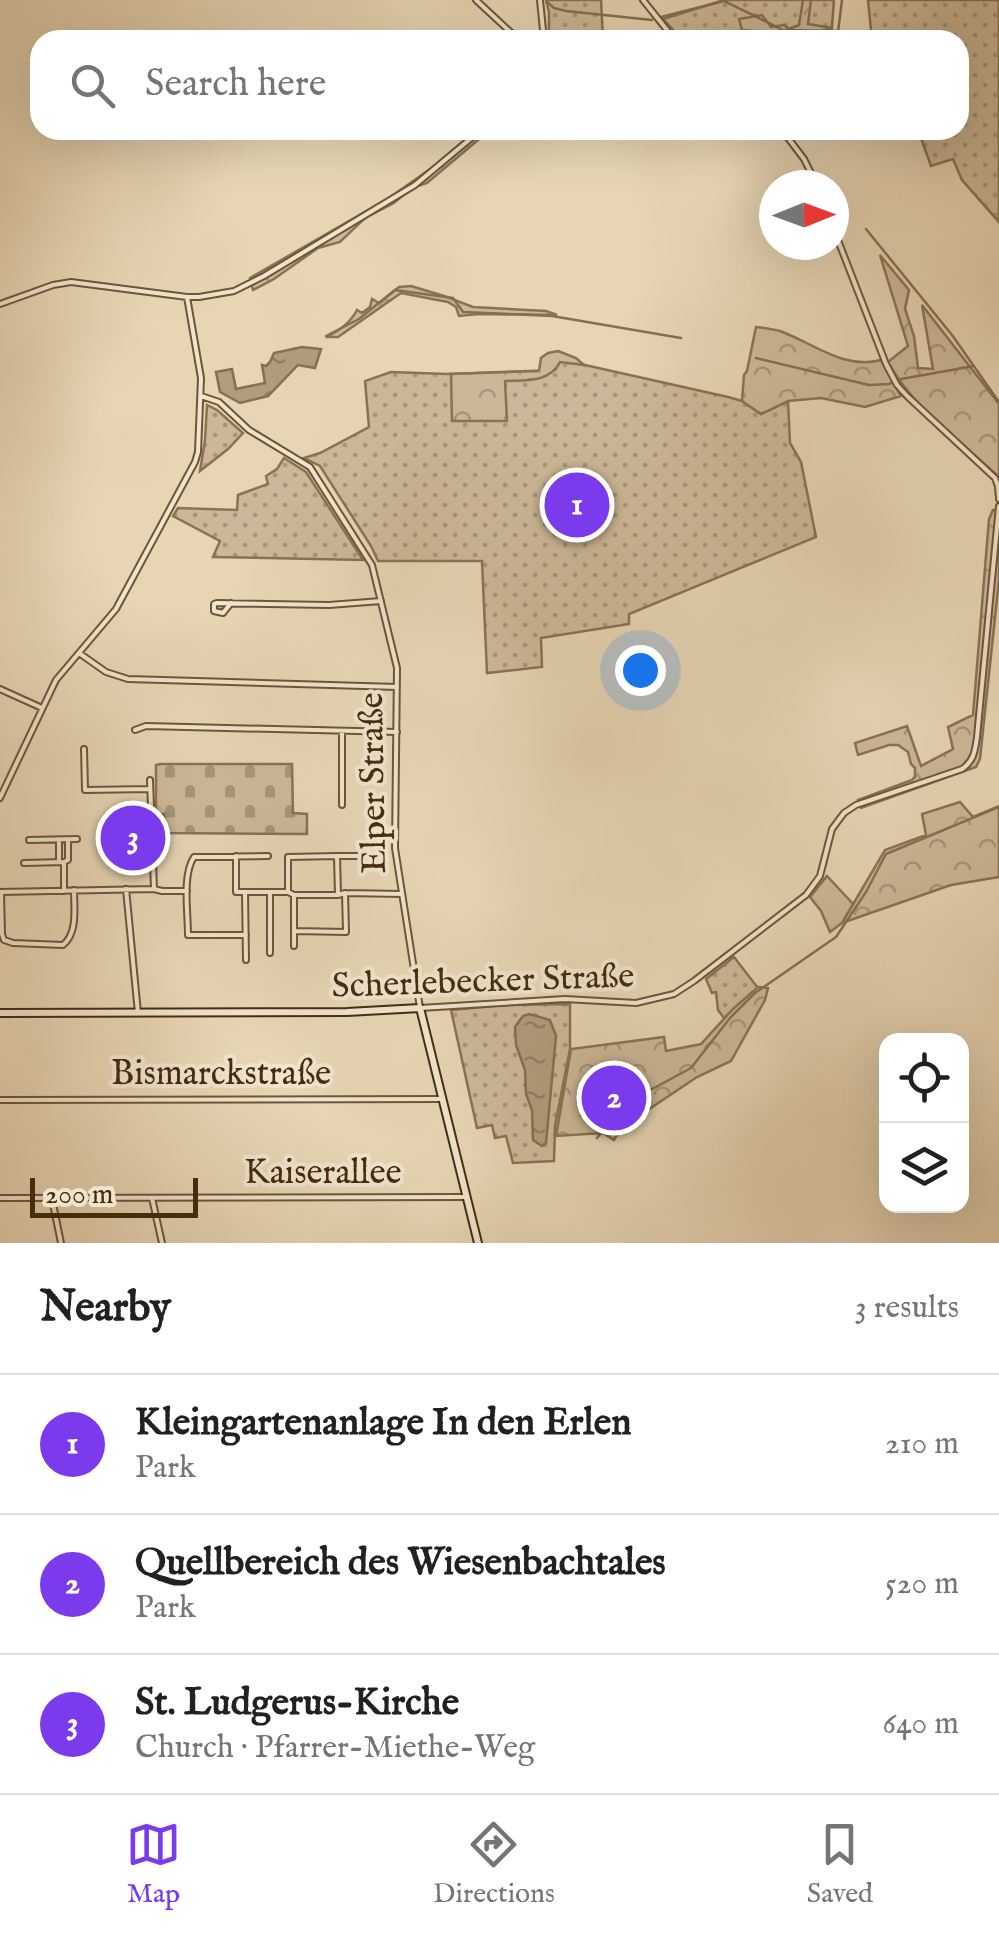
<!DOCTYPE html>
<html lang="en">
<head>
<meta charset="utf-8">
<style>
	:root { --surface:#fff; --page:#f2f2f2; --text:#202124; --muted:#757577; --line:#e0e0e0; --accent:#7c3aed }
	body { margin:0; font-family:"IM FELL English",serif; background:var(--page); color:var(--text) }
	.controls { position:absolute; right:30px; bottom:30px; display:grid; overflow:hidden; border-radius:20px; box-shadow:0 10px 40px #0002 }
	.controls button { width:90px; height:90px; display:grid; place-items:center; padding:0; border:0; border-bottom:2px solid var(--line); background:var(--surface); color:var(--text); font:50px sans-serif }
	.compass { position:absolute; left:759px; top:170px; width:90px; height:90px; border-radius:50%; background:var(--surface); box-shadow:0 10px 40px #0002; rotate:89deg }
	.scale { position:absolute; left:30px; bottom:25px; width:168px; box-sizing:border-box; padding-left:10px; border:5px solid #472c0e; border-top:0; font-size:28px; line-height:35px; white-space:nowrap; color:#472c0e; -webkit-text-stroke:8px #efe4ce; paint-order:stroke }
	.you { position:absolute; left:640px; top:670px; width:35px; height:35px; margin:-25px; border:8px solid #fff; border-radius:50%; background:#1a73e8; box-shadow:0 0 0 15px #1a73e833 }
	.badge { display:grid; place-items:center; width:65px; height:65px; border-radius:50%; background:var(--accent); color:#fff; font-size:32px; font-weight:700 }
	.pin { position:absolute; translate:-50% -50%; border:5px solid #fff; box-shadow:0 2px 10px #0006 }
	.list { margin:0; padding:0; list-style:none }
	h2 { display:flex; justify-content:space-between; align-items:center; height:130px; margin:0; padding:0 40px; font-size:42px }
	h2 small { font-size:32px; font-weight:400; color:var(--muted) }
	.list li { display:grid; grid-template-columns:65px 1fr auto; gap:30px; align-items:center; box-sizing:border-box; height:140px; padding:0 40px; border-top:2px solid var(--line) }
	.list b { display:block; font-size:38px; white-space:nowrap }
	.list p { margin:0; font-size:32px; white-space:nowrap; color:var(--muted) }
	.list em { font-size:32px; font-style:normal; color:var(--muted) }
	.icon { flex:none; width:55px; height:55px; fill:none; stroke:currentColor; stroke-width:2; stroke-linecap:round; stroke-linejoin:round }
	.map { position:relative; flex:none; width:999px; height:1243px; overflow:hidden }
	.search { position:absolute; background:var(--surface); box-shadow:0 10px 40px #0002; left:30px; right:30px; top:30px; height:110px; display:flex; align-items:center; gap:25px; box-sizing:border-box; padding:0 35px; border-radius:30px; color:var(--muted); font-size:38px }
	.sheet { height:550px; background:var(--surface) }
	nav { display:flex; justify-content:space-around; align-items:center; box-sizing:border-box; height:140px; border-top:2px solid var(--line); background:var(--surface); font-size:28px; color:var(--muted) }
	nav a { display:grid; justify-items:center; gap:5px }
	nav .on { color:var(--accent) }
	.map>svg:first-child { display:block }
	.grass { fill:url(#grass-dots); stroke:#8a7253; stroke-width:2.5 }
	.forest { fill:url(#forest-crowns); stroke:#8a7253; stroke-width:2.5 }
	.cemetery { fill:url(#cemetery-stones); stroke:#8a7253; stroke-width:2.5 }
	.pitch { fill:#ccb898; stroke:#8a7253; stroke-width:2.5 }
	.water { fill:url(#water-ripples); stroke:#876f50; stroke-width:2.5 }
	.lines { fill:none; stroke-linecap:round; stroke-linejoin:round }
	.stream { stroke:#876f50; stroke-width:2.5 }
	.street-casing { stroke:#6f5638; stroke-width:8 }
	.secondary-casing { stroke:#472c0e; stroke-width:10 }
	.street { stroke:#efe4ce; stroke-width:4 }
	.secondary { stroke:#efe4ce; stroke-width:6 }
	.labels { text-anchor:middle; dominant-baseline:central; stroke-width:8; stroke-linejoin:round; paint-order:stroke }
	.street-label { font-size:35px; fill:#472c0e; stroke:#efe4ce }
</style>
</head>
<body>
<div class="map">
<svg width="999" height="1243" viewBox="0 0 999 1243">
	<defs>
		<pattern id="grass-dots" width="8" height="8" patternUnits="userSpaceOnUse" patternTransform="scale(2.5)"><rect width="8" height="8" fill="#ccb898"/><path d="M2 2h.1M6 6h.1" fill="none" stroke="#a7967a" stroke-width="1.8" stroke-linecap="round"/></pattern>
		<pattern id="forest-crowns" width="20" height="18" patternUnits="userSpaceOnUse" patternTransform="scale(2.5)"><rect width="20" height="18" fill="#ccb898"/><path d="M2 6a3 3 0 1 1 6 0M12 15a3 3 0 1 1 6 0" fill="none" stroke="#a7967a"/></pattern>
		<pattern id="cemetery-stones" width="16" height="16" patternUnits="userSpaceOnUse" patternTransform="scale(2.5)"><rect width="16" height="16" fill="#ccb898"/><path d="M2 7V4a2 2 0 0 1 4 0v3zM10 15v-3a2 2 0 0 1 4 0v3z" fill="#a7967a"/></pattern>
		<pattern id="water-ripples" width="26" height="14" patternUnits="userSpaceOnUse" patternTransform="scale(2.5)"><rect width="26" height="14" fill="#b19c7c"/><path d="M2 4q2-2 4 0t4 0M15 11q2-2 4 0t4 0" fill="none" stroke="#927f64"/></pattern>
	</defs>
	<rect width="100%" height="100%" fill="#e7d5b4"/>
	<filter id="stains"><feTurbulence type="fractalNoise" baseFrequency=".002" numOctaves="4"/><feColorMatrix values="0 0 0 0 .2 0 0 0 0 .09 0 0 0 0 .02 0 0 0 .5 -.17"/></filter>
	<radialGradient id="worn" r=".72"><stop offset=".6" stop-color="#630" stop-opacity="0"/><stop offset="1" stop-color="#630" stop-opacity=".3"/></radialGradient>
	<!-- grass -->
	<path class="grass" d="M546 0H601L603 40H549V12Z
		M724 0H834L831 40H732L724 33 714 40H683L663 19Z
		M868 0H999V222L962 180 953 159 931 166 918 130H959V40H872Z
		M567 361 728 397 742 401 761 414 788 401 790 443 801 462 816 537 629 614V624L541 638 542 667 487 673 482 561H378L371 546 320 466 304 458 320 453 369 427 365 381 391 372 447 374 555 370 560 362Z
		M207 405 217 410 243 433 228 449 200 471 205 440Z
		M284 458 306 472 363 560 213 557 220 541 173 516 178 508 237 510 238 495 268 484 266 476 277 469Z
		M734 957 758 988 724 1018 718 1010 716 992 712 993 706 979Z
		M570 1004V1049L555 1126 554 1161 513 1163 506 1136 495 1138 492 1125 477 1128 451 1010 503 1005Z"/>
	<!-- forest -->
	<path class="forest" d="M803 0H811L808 24 832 28 804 36 742 30 739 19 762 15 771 27 784 25 789 29 799 25Z
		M486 130H490L427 183 412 188 394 203 365 218 340 242 318 248 274 279 253 290 250 278 389 198 433 167 466 139H474Z
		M880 255 909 290 905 309 914 336 918 368 933 369 922 305 999 404V477C961 442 913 408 888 362L908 346Z
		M411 286 444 296 473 307 546 311 557 315 479 314 459 316 456 307 448 302 401 293 338 337H326C339 331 351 322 357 310L362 313 370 307 372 299 379 303 399 287Z
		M756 327C764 328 772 329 780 331 813 343 844 370 881 360L901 396 865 407 821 398 788 401 761 414 742 401 744 375 747 371Z
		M558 351 576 358 584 365 560 362C549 383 526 380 505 381L507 421H452L451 374 539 371 541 358 548 353Z
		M993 510 999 511V580L980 759 976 767 861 808 858 800 912 780 915 777V768L911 764 908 752 898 745H889L858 755 855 743 907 726 921 766 953 749 948 727 973 715 989 519Z
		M960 802 973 817 999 806V877L951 885 842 923 885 850 926 835 922 814Z
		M758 987 768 988 765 1000 731 1061 697 1077 630 1122 619 1131 614 1140 603 1133 556 1136 571 1049 664 1037 666 1051 701 1044 733 1009Z"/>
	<!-- cemetery -->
	<path class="cemetery" d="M160 764H292L293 813 307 814V834L165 833 164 814H156V765Z"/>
	<!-- pitch -->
	<path class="pitch" d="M827 876 853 904 842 923 830 932 821 911 810 897Z"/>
	<!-- water -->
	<path class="water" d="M302 347 321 349 315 368 298 365 268 396 240 403 220 392 216 372 232 369 236 389 265 383 262 365 266 366 270 362 274 353Z
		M529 1014 550 1020 556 1036 546 1143 542 1146 533 1140 532 1110 526 1094 525 1070 516 1045 515 1027 523 1016Z"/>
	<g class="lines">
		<!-- stream -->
		<path class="stream" d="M547 2 554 8 566 11 652 20
			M661 17 724 1 783 30 838 31
			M837 40 842 0
			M866 229 952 335 999 402
			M326 336 359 319 395 290 453 298 463 312 552 316 681 338
			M756 358 869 385 889 384 901 379 974 366
			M597 1138 610 1122 643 1094 691 1068 730 1018 755 993 836 937 866 892 886 854 999 807"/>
		<defs>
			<path id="street" d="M476 0 519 40
				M540 0 544 40
				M643 0 675 40
				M782 130 804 159 817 185
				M834 230 886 364 897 385 907 396 995 478 998 486 999 499
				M0 304 53 285 71 282 187 297H199L234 291 264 276 415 185 481 130
				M201 396 219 402 249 430 310 467 372 565 397 668 395 848 420 1008 565 999 636 1003 674 994 694 981 806 895 820 876 832 829 844 813 856 805 962 769C974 761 975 751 977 737L999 506
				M231 603 223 613 214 611V604L217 603 329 605 381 601
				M79 653 106 672 128 679 397 687
				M0 689 42 708
				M135 730 146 726 397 732
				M84 749 85 790 150 789
				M150 780 154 889
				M0 798 56 680 116 609 195 462 198 452 201 378 187 297
				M342 805V731
				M29 840 77 839
				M59 842V862
				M236 856V892H288L294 895H338L345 893 402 894
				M337 856H365
				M24 863 64 862
				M126 889 138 1013
				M64 891V862L68 860V840
				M0 892 154 889 162 891H187
				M245 892 246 960
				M288 892V857L337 856 338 895
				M1 893 2 934 4 940 13 943 63 945C78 933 74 908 74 890
				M294 931 346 932 345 893
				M246 935H188C188 911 182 875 194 857L268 856
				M294 946V896
				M270 953V892
				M0 1100 440 1099
				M0 1198 465 1197
				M152 1198 162 1243
				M52 1199 61 1243"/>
			<path id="secondary" d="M0 1013 347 1012 420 1008 478 1243"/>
		</defs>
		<!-- street casing -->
		<use href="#street" class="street-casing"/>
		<!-- secondary casing -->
		<use href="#secondary" class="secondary-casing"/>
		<!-- street -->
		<use href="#street" class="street"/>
		<!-- secondary -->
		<use href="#secondary" class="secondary"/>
	</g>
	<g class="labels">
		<!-- street labels -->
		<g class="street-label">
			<text transform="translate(374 783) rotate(-91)">Elper Straße</text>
			<text transform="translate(483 982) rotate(-2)">Scherlebecker Straße</text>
			<text x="221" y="1074">Bismarckstraße</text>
			<text x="323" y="1173">Kaiserallee</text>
		</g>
	</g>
	<rect width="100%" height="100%" filter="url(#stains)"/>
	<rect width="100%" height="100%" fill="url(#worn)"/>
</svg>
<div class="controls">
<button><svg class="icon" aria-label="locate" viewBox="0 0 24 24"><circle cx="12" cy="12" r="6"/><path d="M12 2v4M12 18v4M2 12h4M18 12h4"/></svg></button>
<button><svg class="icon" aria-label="layers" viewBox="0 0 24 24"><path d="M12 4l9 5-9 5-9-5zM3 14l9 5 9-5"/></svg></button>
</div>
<svg class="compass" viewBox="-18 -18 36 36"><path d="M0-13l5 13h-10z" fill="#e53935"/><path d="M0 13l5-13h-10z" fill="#757577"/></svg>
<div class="scale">200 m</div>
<div class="you"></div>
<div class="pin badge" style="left:577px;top:505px">1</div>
<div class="pin badge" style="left:614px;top:1098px">2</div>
<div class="pin badge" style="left:133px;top:838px">3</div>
<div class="search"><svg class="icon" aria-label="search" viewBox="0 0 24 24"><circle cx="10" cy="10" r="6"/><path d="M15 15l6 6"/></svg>Search here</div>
</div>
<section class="sheet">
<h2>Nearby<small>3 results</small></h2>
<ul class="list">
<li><span class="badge">1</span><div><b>Kleingartenanlage In den Erlen</b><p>Park</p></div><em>210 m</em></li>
<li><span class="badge">2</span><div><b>Quellbereich des Wiesenbachtales</b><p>Park</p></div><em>520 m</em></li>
<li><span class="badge">3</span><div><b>St. Ludgerus-Kirche</b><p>Church · Pfarrer-Miethe-Weg</p></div><em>640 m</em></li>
</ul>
</section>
<nav>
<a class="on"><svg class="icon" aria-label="map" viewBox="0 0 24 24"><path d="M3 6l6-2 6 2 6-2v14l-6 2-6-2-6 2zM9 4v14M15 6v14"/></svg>Map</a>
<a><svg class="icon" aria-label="directions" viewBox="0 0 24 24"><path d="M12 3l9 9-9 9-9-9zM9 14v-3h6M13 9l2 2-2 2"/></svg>Directions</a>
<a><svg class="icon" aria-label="saved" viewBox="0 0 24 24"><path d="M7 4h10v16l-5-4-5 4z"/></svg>Saved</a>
</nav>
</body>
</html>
